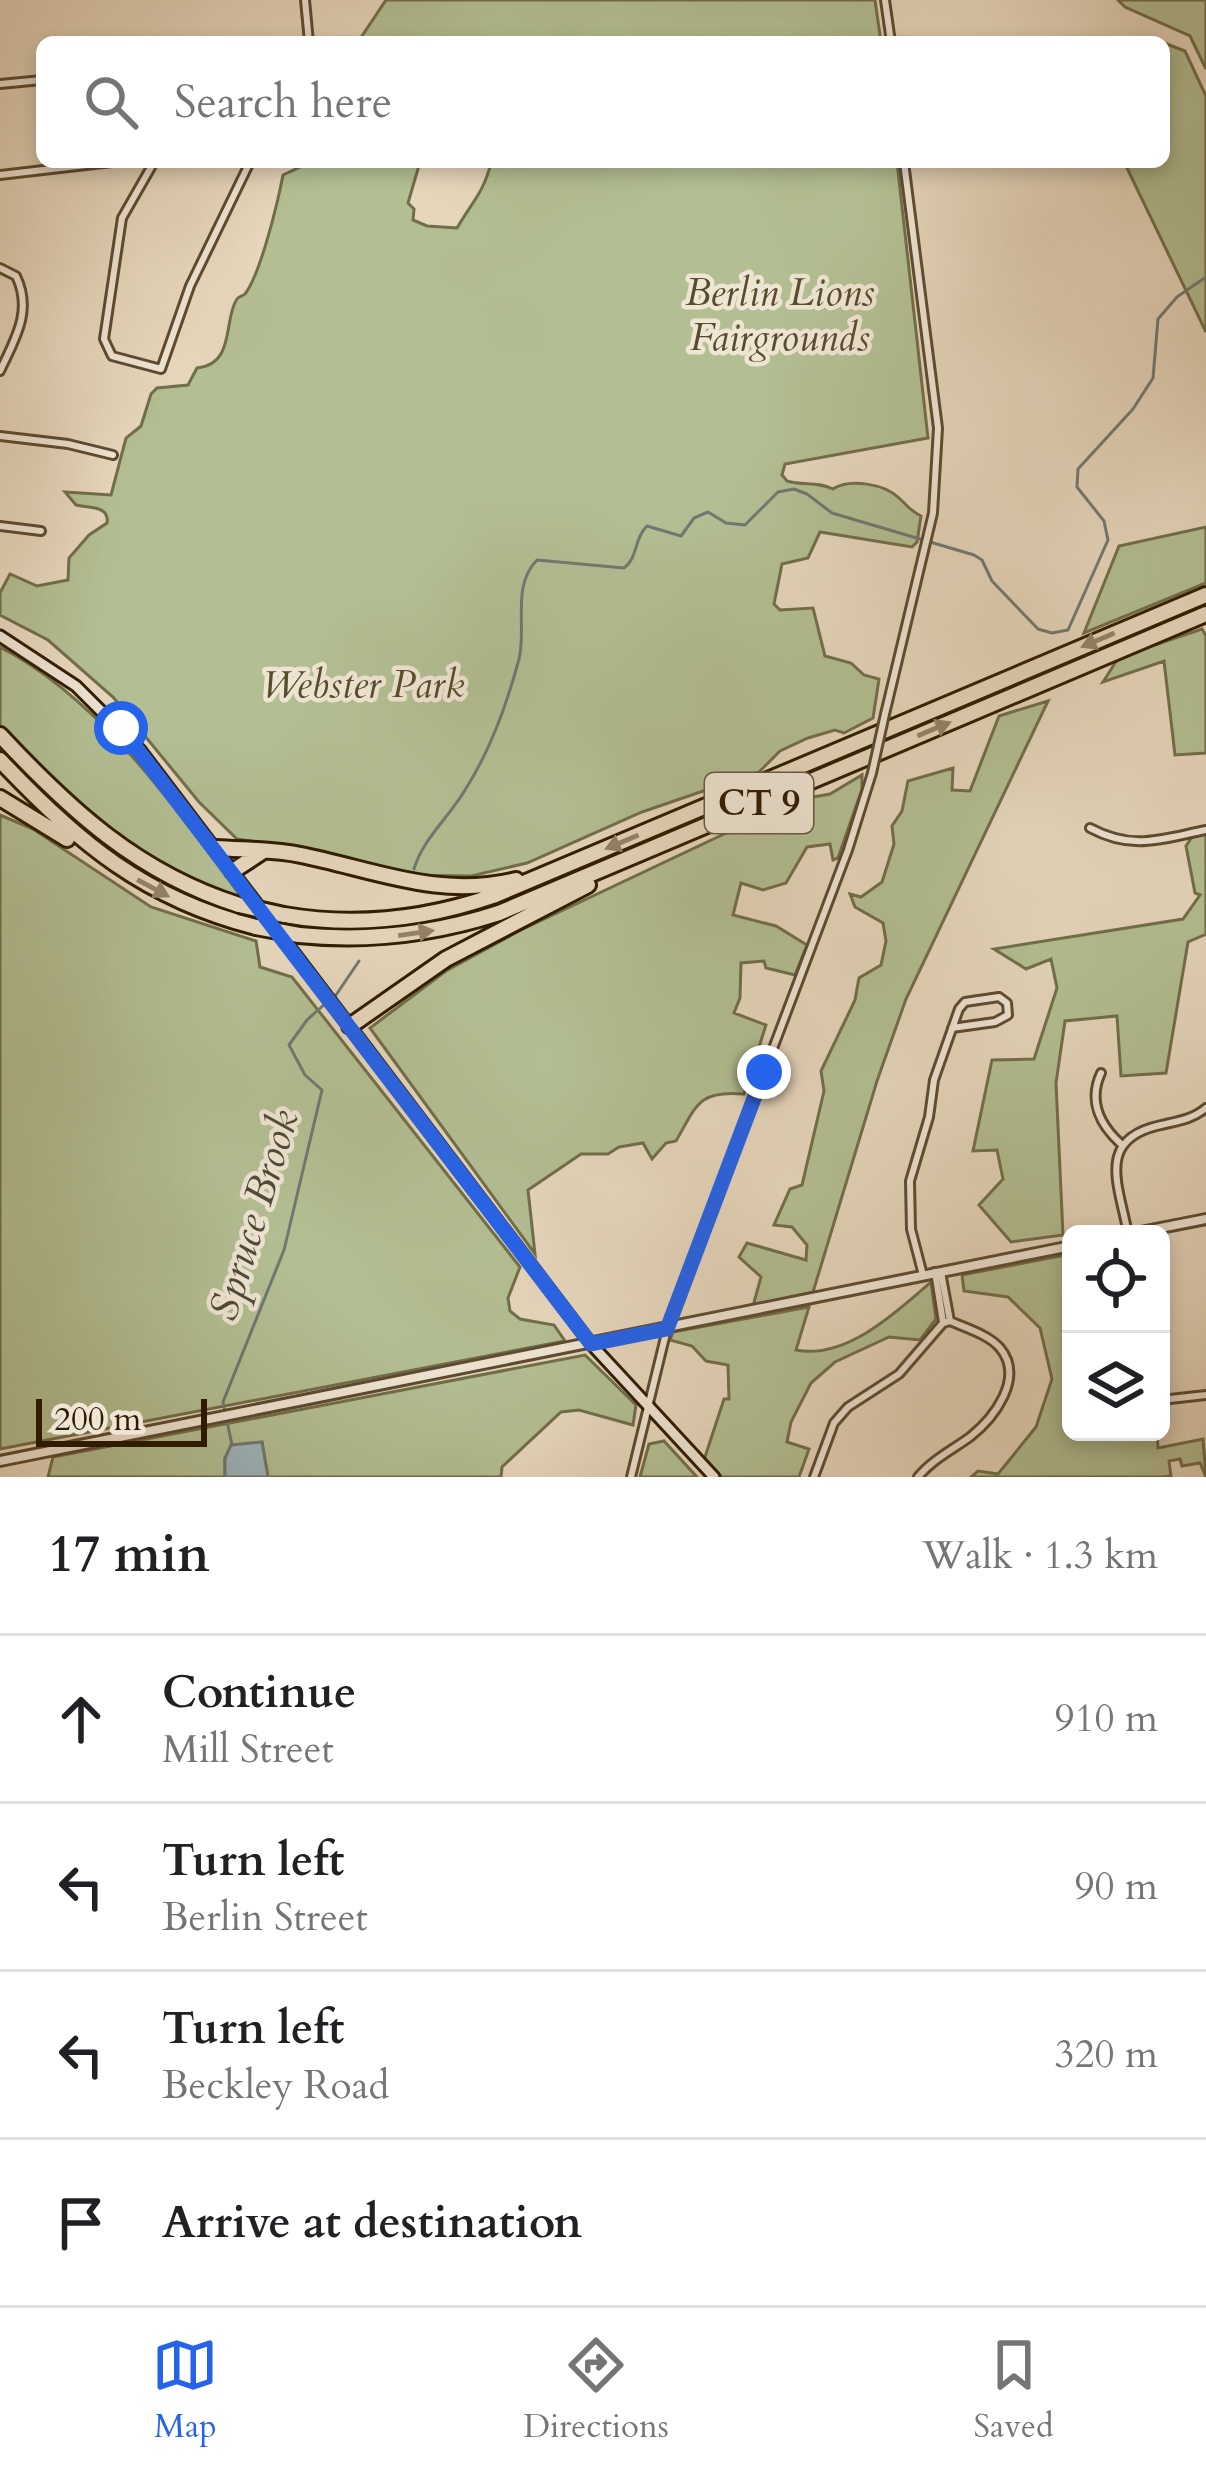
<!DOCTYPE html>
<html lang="en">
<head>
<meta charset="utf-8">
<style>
	:root { --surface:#fff; --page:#f6f6f6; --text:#202124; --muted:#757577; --line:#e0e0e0; --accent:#2563eb }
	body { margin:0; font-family:Cardo,serif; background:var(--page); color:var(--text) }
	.controls { position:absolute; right:36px; bottom:36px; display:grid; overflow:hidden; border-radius:18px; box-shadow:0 6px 18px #0003 }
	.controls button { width:108px; height:108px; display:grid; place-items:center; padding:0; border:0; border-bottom:3px solid var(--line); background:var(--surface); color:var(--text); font:60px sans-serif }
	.scale { position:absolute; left:36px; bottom:30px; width:171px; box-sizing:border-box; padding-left:12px; border:6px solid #2f1c01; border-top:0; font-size:33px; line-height:42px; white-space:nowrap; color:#2f1c01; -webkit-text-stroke:9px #efe5d4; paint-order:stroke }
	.stop { position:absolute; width:36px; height:36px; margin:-27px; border:9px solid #2563eb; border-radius:50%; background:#fff }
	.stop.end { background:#2563eb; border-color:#fff; box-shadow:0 3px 12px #0008 }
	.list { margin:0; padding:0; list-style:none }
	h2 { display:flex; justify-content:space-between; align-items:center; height:156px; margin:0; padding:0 48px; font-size:51px }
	h2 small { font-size:39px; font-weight:400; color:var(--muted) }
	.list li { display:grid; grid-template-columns:78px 1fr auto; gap:36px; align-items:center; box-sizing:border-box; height:168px; padding:0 48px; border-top:3px solid var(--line) }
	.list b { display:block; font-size:45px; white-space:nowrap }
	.list p { margin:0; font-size:39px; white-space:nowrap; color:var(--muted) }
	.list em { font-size:39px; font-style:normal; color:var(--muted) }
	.icon { flex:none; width:66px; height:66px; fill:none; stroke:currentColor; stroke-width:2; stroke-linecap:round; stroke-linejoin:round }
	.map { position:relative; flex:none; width:1206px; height:1477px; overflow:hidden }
	.search { position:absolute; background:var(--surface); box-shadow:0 6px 18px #0003; left:36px; right:36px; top:36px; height:132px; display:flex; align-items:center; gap:30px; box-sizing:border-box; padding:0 42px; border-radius:18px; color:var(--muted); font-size:45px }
	.sheet { height:828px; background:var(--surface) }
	nav { display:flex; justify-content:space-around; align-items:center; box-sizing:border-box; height:168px; border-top:3px solid var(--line); background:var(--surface); font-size:33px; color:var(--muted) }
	nav a { display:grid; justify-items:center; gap:6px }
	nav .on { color:var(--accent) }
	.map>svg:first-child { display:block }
	.green { fill:#b3bf93; stroke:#716e4a; stroke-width:3 }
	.water { fill:#9db6bd; stroke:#717872; stroke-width:3 }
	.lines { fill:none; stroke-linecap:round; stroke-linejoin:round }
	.stream { stroke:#717872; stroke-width:3 }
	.minor-casing { stroke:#5d4b30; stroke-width:12 }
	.tertiary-casing { stroke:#5d4b30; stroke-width:14 }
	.secondary-casing { stroke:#2f1c01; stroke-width:15 }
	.motorway-casing { stroke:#2f1c01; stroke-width:20 }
	.minor { stroke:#efe5d4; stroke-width:6 }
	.tertiary { stroke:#efe5d4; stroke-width:8 }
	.secondary { stroke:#efe5d4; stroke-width:9 }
	.motorway { stroke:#e7d7bd; stroke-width:14 }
	.minor-bridge-casing { stroke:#5d4b30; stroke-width:12; stroke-linecap:butt }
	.motorway-bridge-casing { stroke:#2f1c01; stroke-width:20; stroke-linecap:butt }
	.minor-bridge { stroke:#efe5d4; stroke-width:6 }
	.motorway-bridge { stroke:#e7d7bd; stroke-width:14 }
	.oneway { fill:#948368 }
	.route { stroke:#2563eb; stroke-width:15 }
	.labels { text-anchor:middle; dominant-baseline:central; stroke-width:9; stroke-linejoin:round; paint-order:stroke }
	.shield { fill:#efe5d4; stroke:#695840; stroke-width:3 }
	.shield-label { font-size:36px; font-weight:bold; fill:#2f1c01 }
	.park-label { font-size:39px; font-style:italic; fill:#574d2d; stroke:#efe5d4 }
	.water-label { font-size:42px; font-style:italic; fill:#504a39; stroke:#efe5d4 }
</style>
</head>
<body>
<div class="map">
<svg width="1206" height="1477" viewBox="0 0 1206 1477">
	<rect width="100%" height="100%" fill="#e7d7bd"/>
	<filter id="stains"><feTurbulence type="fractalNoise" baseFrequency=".00167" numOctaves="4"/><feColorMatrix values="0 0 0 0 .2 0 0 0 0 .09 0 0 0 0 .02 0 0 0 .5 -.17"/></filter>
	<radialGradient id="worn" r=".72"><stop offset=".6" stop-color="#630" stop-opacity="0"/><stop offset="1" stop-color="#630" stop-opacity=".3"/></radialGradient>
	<!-- green -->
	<path class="green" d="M386 0H875L881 42H358Z
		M1118 0H1206V69L1190 36 1125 7Z
		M1164 43 1185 51 1206 96V332L1126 166 1125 162H1164Z
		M311 162H420L408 203 414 209 413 220 427 226 457 228C470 205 485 191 491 162H897L928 438 785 464 782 475 787 481C804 486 817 481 833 489 849 478 885 484 899 498 908 506 909 510 921 516L917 542 912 547 820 532 808 558 782 564 774 604 780 610 813 608 825 656 851 663 864 675 879 679 873 718 844 733 835 730 808 738 780 751 759 772 642 812 527 863 471 876 406 875 322 851 237 839 199 802 113 697 48 640 0 615V593L10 574 37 586 68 580 69 558 89 535 107 523C110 505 87 508 76 505L65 492 111 495 126 438 141 426 151 394 157 388 188 385 197 368C236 364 223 319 237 299 239 296 243 296 245 294 261 273 278 201 283 175Z
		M1206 527V583L1084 633 1119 546Z
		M1202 629 1206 636V753L1175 755 1164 661 1103 682 1119 657Z
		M0 647C100 698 176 809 243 899 207 886 171 874 139 853 86 819 43 771 0 725Z
		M1048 701 906 999 877 1081 813 1292 753 1306 761 1277 739 1257 747 1243 806 1260 807 1245 792 1227 774 1225 790 1189 802 1185 824 1091 821 1071 855 1000 859 978 881 965 886 941 883 923 855 907 850 894 861 897 882 882 894 844 892 826 902 811 908 781 953 768 952 790 970 791 999 716Z
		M862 775V789L838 858 833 860 830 844 807 847 786 883 763 890 741 883 733 915 776 926 807 945 795 975 766 968 764 961 741 963 740 998 734 1013 766 1025 744 1094C698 1090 697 1105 676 1141L666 1143 652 1159 643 1143 619 1147 608 1154H581L528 1190 535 1254 370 1028 446 971 521 930 796 800 830 794Z
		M0 815 33 829 151 907 256 941 260 967 292 977 520 1267 508 1298 510 1311 520 1319 554 1325 565 1341 0 1449Z
		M1206 834V934L1188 942 1166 1073 1121 1076 1117 1016 1065 1021 1056 1083 1063 1235 1011 1242 979 1205 1003 1179 997 1150 973 1151 992 1060 1034 1059 1057 988 1051 959 1026 969 994 949 1183 919 1200 895 1195 893 1186 846 1192 837Z
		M1071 1254V1432H1157L1158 1448 1203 1439 1206 1477 1200 1463 1182 1466 1180 1459 1169 1461 1171 1476 1163 1477H971L978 1471 998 1474 1036 1427 1052 1379 1040 1328 1008 1297 964 1291 962 1275Z
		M931 1282 936 1319 920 1340 889 1337 835 1362 811 1383 791 1422 787 1442 809 1449 799 1477H722L704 1460 724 1399H729L728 1365 706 1361 692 1346 670 1340 673 1332 809 1307 796 1350C845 1360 896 1313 931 1282Z
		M585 1355 636 1405 633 1425 579 1410 561 1412 502 1467 501 1477H268L262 1443 225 1458V1477H48L53 1457Z
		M664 1441 697 1477H640L649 1444Z"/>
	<!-- water -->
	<path class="water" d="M262 1442 268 1477H225V1458L231 1445Z"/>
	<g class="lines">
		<!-- stream -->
		<path class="stream" d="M414 869C422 840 450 816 465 790 490 751 507 704 519 659 527 628 511 586 537 560L624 568C638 558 634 538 647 526L681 536 694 518 708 512 726 523 745 525 778 492 794 489 807 494 832 513 974 555 982 560 992 581 1038 629 1052 633 1068 630 1108 540 1104 521 1077 487 1078 469 1133 409 1153 378 1158 319 1177 297 1206 277
			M334 998 359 961
			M232 1445 223 1402 284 1250 322 1090 305 1075 289 1045 307 1020 326 1003"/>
		<defs>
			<path id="minor" d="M305 0 309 42
				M885 0 891 42
				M0 84 42 80
				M154 162 122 218 104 339 112 356 161 369 190 286 250 162
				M0 175 112 162
				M0 268 16 276C33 311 15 339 0 371
				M0 436 68 444 113 455
				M0 526 41 531
				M885 714 933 513 938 428 904 162
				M1090 828C1133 851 1161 839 1206 830
				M1101 1073C1088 1101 1100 1125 1121 1144
				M1128 1234C1119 1185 1095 1139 1161 1125 1178 1121 1193 1119 1206 1108
				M935 1272 943 1322
				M941 1272 950 1321
				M923 1275 911 1229 910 1181 929 1117 934 1080 959 1009 965 1002 999 997 1007 1003 1008 1015 995 1022 952 1028
				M1161 1400 1206 1395
				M631 1477 667 1329 848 850 872 773
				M814 1477 834 1423 848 1407 899 1374 943 1323 950 1321C966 1328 989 1335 1000 1348 1025 1378 994 1418 970 1437 952 1450 932 1460 918 1477"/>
			<path id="tertiary" d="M1130 1234 1206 1219
				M0 1461 1071 1246"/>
			<path id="secondary" d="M0 636 76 686 140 750 591 1344 714 1477"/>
			<path id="motorway" d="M0 735C70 810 138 873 239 905
				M0 760C77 842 145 899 256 927
				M0 798 67 839
				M216 848C244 850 273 849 301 855 375 870 439 899 516 880
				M233 871 262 852
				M284 915C354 927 426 919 493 896L1206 595
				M299 935C368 942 434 934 499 913L1206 614
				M350 1026 446 959 588 885"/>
		</defs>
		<!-- minor casing -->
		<use href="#minor" class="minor-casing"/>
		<!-- tertiary casing -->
		<use href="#tertiary" class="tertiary-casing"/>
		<!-- secondary casing -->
		<use href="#secondary" class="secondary-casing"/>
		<!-- motorway casing -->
		<use href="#motorway" class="motorway-casing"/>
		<!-- minor -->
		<use href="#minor" class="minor"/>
		<!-- tertiary -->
		<use href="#tertiary" class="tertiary"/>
		<!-- secondary -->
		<use href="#secondary" class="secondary"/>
		<!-- motorway -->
		<use href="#motorway" class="motorway"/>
		<defs>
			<path id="minor-bridge" d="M872 773 885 714"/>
			<path id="motorway-bridge" d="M239 905 284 915
				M256 927 299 935"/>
		</defs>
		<!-- minor-bridge casing -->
		<use href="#minor-bridge" class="minor-bridge-casing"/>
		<!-- motorway-bridge casing -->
		<use href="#motorway-bridge" class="motorway-bridge-casing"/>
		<!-- minor-bridge -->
		<use href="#minor-bridge" class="minor-bridge"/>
		<!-- motorway-bridge -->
		<use href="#motorway-bridge" class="motorway-bridge"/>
	</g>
	<!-- one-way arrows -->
	<defs><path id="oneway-solid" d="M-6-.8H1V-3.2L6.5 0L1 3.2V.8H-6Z" transform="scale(3)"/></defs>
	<g class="oneway">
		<use href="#oneway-solid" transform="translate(1098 640) rotate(157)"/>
		<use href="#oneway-solid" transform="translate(934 729) rotate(-23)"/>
		<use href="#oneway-solid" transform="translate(622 842) rotate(157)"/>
		<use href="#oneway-solid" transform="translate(153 888) rotate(28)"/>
		<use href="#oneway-solid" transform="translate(416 933) rotate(-8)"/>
	</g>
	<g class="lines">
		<!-- route -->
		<path class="route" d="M121 728 591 1344 667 1329 764 1072"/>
	</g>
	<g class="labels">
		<!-- shield labels -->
		<rect class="shield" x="705" y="773" width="108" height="60" rx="9"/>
		<g class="shield-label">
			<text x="759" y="803">CT 9</text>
		</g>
		<!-- park labels -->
		<g class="park-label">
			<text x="780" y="292">Berlin Lions<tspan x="780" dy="45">Fairgrounds</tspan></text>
			<text x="363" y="684">Webster Park</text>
		</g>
		<!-- water labels -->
		<g class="water-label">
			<text transform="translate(254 1215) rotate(-73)">Spruce Brook</text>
		</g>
	</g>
	<rect width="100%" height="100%" filter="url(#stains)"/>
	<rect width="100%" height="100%" fill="url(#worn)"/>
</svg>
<div class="controls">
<button><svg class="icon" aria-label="locate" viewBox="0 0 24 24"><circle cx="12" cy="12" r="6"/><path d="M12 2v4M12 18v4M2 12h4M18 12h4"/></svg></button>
<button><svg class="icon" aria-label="layers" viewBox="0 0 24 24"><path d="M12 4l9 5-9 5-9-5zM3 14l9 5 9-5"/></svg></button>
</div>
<div class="scale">200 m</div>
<div class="stop" style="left:121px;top:728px"></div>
<div class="stop end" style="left:764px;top:1072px"></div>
<div class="search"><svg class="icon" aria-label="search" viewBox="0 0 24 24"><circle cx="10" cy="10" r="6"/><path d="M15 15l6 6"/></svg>Search here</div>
</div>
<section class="sheet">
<h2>17 min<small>Walk · 1.3 km</small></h2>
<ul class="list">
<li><svg class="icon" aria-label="ahead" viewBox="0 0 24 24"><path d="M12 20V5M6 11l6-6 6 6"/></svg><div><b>Continue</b><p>Mill Street</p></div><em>910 m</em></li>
<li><svg class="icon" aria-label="left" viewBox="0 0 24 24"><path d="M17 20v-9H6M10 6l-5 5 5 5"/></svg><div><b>Turn left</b><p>Berlin Street</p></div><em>90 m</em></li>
<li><svg class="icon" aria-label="left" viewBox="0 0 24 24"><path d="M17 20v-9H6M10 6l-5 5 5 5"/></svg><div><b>Turn left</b><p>Beckley Road</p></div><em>320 m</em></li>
<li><svg class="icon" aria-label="arrive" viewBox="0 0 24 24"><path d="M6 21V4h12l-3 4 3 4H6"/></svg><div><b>Arrive at destination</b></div></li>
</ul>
</section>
<nav>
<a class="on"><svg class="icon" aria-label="map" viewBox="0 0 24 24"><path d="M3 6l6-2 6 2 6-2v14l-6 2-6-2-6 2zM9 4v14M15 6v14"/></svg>Map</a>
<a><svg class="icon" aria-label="directions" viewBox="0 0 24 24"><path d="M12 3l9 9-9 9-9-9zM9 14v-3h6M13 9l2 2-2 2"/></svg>Directions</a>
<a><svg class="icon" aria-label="saved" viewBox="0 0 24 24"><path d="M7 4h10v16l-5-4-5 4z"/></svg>Saved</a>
</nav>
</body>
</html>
